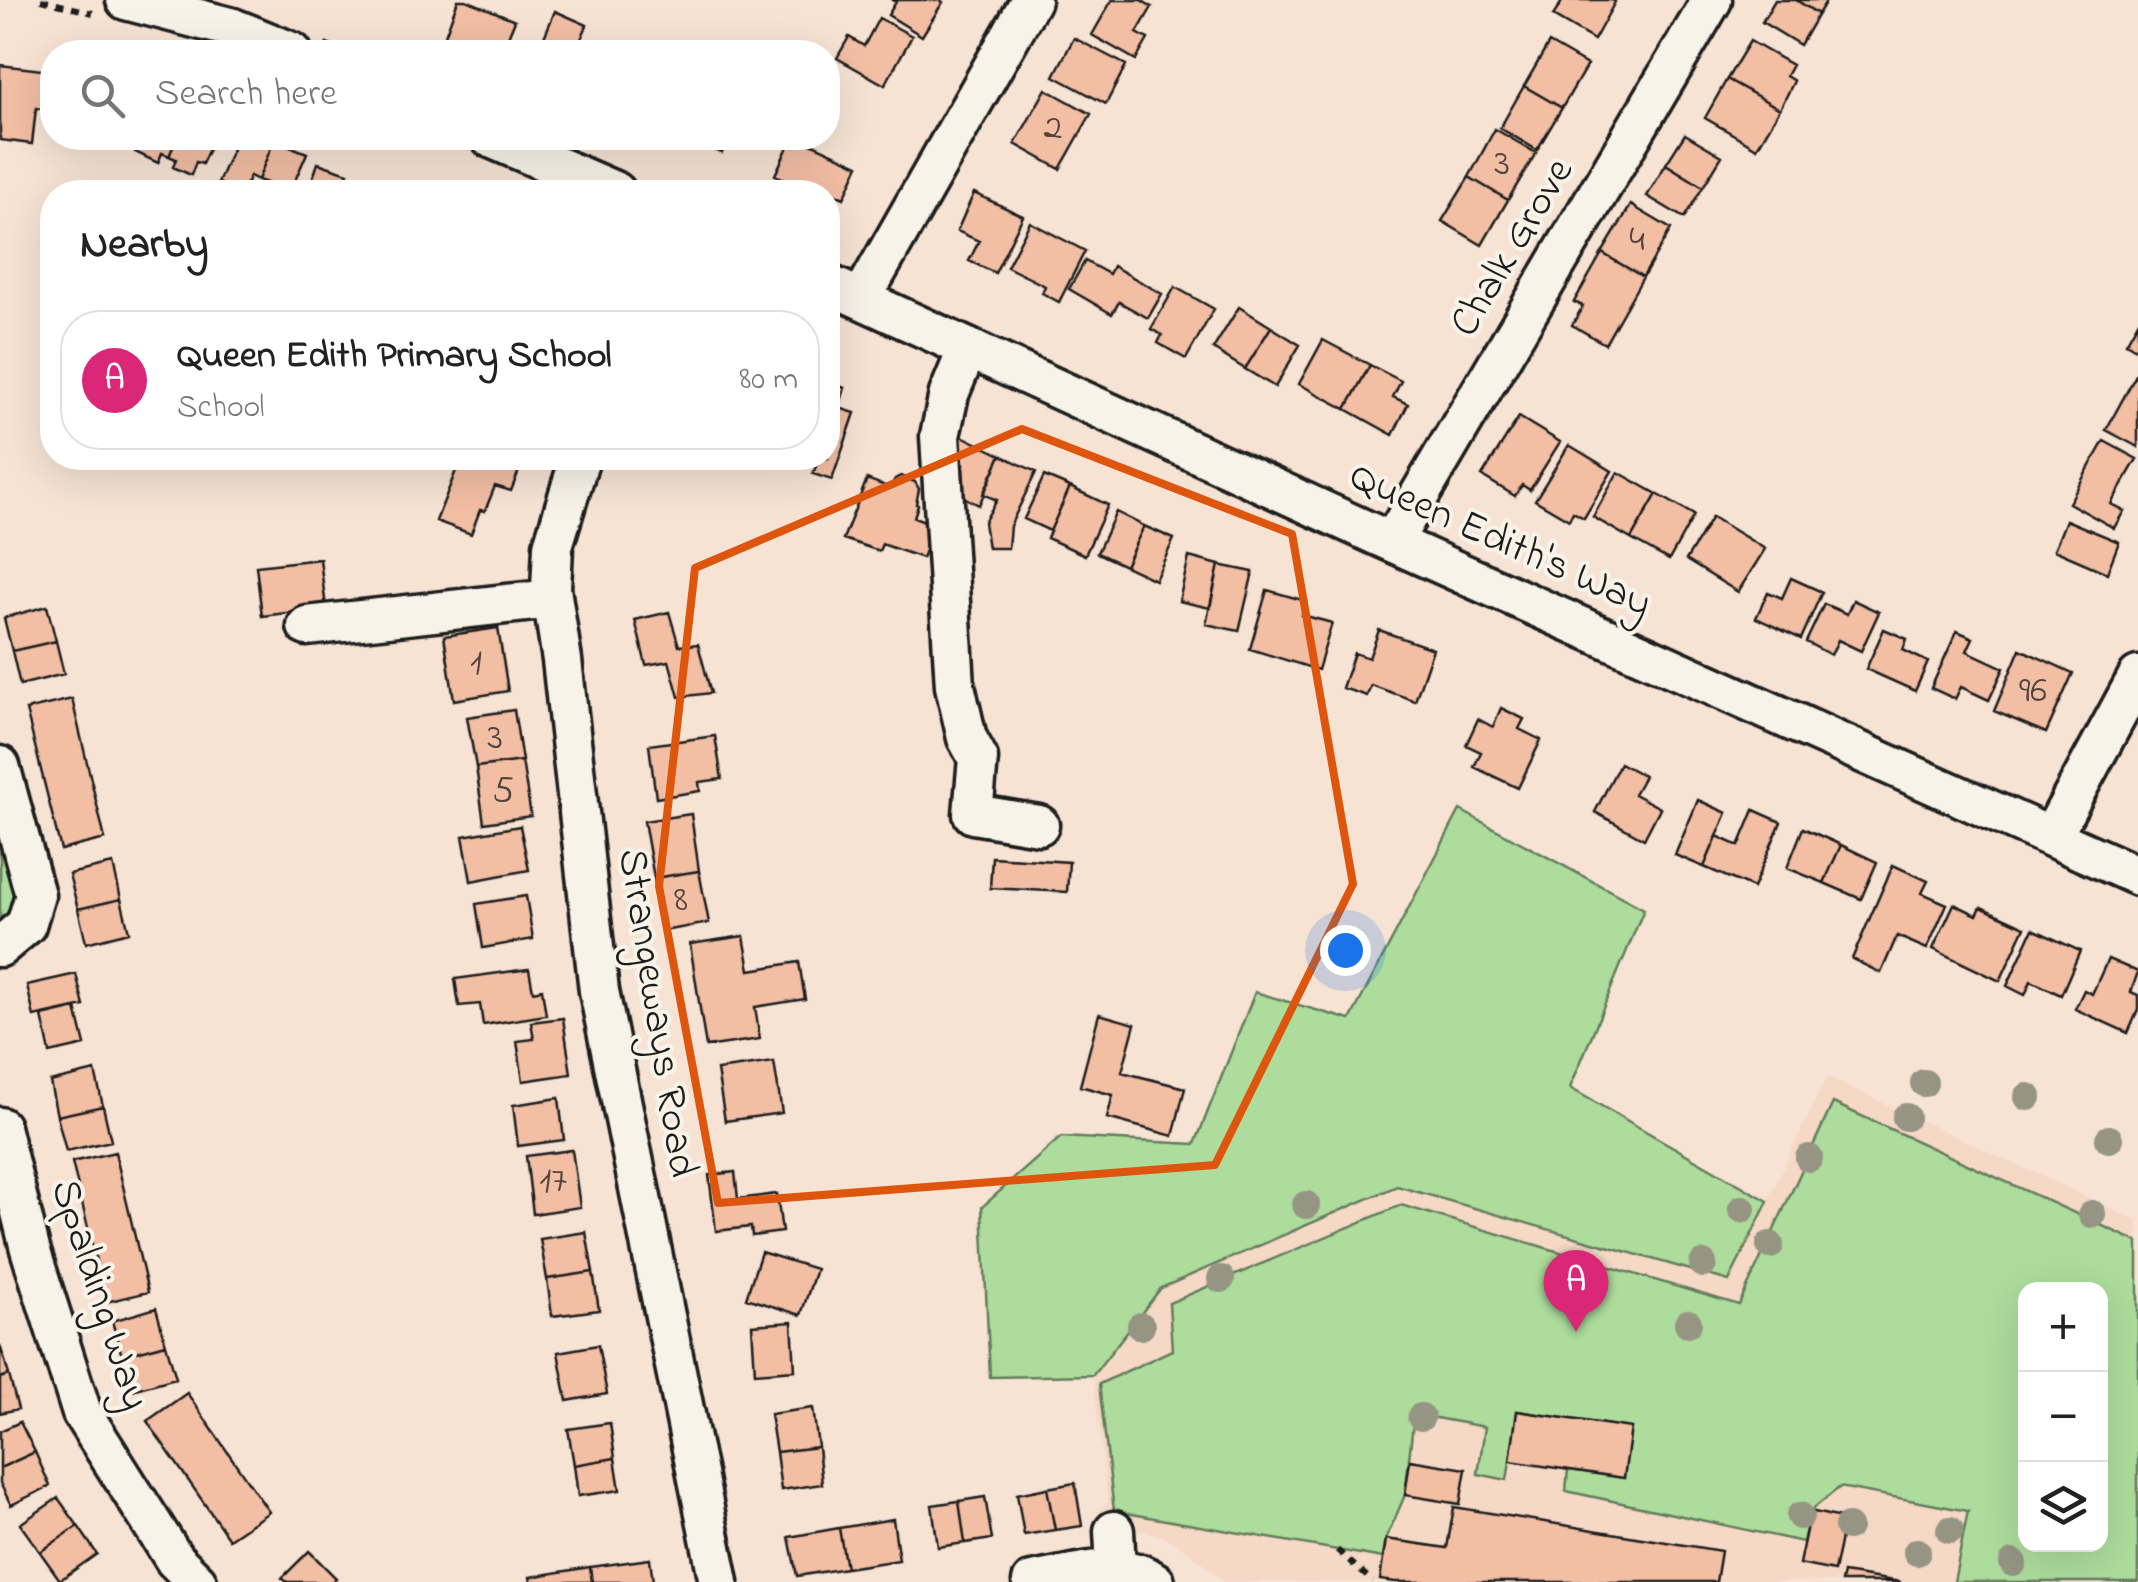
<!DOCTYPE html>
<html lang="en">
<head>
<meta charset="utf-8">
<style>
	:root { --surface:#fff; --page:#f6f6f6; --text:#222; --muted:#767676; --line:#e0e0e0; --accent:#db2777 }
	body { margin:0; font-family:"Indie Flower",sans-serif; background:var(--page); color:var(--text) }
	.controls { position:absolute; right:30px; bottom:30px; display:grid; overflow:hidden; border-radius:20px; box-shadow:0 10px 40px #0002 }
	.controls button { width:90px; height:90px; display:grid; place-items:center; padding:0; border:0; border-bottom:2px solid var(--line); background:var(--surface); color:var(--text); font:50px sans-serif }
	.you { position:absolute; left:1345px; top:950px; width:35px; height:35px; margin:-25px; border:8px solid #fff; border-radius:50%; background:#1a73e8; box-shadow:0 0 0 15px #1a73e833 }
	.badge { display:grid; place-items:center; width:65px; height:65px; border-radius:50%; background:var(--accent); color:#fff; font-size:32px; font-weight:700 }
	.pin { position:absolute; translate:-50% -82px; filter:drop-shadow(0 2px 5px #0008) }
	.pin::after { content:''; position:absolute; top:52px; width:35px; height:30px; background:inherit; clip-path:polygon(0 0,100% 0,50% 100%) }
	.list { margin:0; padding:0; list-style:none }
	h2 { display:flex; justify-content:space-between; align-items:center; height:130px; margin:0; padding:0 40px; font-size:42px }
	h2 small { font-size:32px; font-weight:400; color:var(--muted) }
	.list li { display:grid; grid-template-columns:65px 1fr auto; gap:30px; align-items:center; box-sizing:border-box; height:140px; margin:0 20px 20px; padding:0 20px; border:2px solid var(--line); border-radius:40px }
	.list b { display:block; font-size:38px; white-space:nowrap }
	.list p { margin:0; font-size:32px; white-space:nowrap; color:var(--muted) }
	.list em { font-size:32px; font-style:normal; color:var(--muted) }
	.icon { flex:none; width:55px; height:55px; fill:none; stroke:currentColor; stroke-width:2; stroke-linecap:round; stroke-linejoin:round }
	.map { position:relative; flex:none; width:2138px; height:1582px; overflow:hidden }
	.search { position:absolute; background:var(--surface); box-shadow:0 10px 40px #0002; left:40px; top:40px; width:800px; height:110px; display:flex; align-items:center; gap:25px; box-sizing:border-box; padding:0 35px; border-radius:40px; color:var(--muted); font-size:38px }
	.panel { position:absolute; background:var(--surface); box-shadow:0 10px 40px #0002; left:40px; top:180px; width:800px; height:290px; border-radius:40px }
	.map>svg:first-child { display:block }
	.built { fill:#f5d8c6; fill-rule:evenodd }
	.green { fill:#addc9c; stroke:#647c5c; stroke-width:2.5; fill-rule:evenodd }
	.building { fill:#f2bea4; stroke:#1c1c1c; stroke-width:2.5 }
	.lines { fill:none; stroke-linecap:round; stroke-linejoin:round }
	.minor-casing { stroke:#1c1c1c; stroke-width:45 }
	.path { stroke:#1c1c1c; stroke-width:6; stroke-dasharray:8 8; stroke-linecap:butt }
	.minor { stroke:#f7f3e8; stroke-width:38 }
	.tree { fill:#969584 }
	.marked { fill:none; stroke:#de560d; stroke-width:8; stroke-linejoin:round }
	.labels { text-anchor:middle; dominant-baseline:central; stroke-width:8; stroke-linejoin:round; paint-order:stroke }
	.number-label { font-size:38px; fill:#52443e }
	.street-label { font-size:42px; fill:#1c1c1c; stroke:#f7f3e8 }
</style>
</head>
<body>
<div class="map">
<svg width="2138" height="1582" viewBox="0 0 2138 1582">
	<rect width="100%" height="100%" fill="#f6e3d4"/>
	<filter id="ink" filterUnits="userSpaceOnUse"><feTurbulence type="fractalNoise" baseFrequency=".01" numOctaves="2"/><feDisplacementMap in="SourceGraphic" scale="20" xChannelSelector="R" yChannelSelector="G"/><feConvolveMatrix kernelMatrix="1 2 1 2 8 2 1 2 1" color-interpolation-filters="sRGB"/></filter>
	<g filter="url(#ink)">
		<!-- built -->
		<path class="built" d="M1827 1077 2138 1221V1582H1223L1206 1565 1177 1543 1156 1534 1136 1530 1100 1532 1098 1512 1108 1502 1093 1375 1161 1288 1397 1186 1729 1280ZM2026 1290H2100V1544H2026Z"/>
		<!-- green -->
		<path class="green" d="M0 809 18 877 14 924 0 928Z
			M1460 810 1644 909 1570 1088 1768 1201 1729 1281 1397 1186 1161 1288 1093 1375 990 1377 982 1207 1061 1137 1195 1144 1255 992 1350 1020Z
			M1833 1103 2138 1242V1582H1954L1968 1511 1840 1487 1810 1511 1803 1542 1566 1491 1568 1470 1623 1477 1631 1428 1518 1411 1507 1480 1478 1474 1485 1427 1414 1414 1405 1495 1386 1539 1383 1558 1114 1511 1099 1384 1172 1350 1169 1303 1401 1205 1739 1305ZM2026 1290H2100V1544H2026Z"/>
		<!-- building -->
		<path class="building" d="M458 0H466L515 20 503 49 489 43 486 52H479L444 38Z
			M892 0H940L943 2 922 36 888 15 896 2Z
			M1112 0H1141L1152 7 1137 33 1148 39 1136 60 1092 35Z
			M1563 0H1612L1615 2 1594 40 1553 16Z
			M1775 0H1796L1818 14 1800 45 1762 22Z
			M1796 0H1827L1818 14Z
			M555 11 587 25 576 52H538Z
			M879 18 912 36 885 85 837 58 849 37 864 46Z
			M1074 38 1126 65 1106 104 1054 76Z
			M1750 41 1792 65 1786 76 1794 81 1780 109 1727 79Z
			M607 43 631 52H603Z
			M1549 43 1587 65 1562 108 1524 86Z
			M0 65 51 71 46 110 36 108 32 144 0 140Z
			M51 71H52V110H46Z
			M1727 79 1780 109 1757 148 1705 118Z
			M1524 86 1562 108 1537 150 1500 128Z
			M1046 89 1091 114 1060 169 1015 144Z
			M1495 129 1536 153 1508 200 1469 177Z
			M1685 134 1722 156 1703 187 1666 164Z
			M141 138H177L169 156 162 153 158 163 135 152Z
			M177 138H214L202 164 196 162 191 175 173 167 176 159 169 156Z
			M237 138H268L274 140 258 180 250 176 243 192 218 183Z
			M688 138H729L722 153Z
			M792 138H800L859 165 844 198 816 185 811 192 775 175Z
			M274 140 307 153 290 192H263L267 183 258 180Z
			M318 163 348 173 341 192H308Z
			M1666 164 1703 187 1684 218 1647 196Z
			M1469 177 1508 200 1482 245 1442 221Z
			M368 183 392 192H364Z
			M974 193 1023 216 995 273 969 261 979 241 957 231Z
			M1631 205 1671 229 1643 277 1602 253Z
			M1030 222 1085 251 1059 302 1042 293 1045 286 1007 267Z
			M1602 253 1643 277 1605 344 1572 325 1583 306 1574 302Z
			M1085 261 1109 274 1113 266 1162 294 1148 318 1119 302 1112 314 1069 289Z
			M1175 287 1214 309 1186 359 1158 343 1162 335 1151 329Z
			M1239 307 1271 327 1245 369 1213 349Z
			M2138 322V350L2126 343Z
			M1271 327 1300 345 1275 387 1245 369Z
			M1323 340 1370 365 1346 409 1299 384Z
			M1370 365 1401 381 1393 397 1408 404 1393 435 1346 409Z
			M2137 373H2138V447L2106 430Z
			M828 382 845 388 839 408 855 413 832 480 813 474 819 458H828Z
			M1519 417 1560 442 1530 490 1522 485 1515 496 1482 476Z
			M956 433 1001 455 979 505 950 490Z
			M2104 441 2137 459 2111 504 2124 511 2114 528 2069 503Z
			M1569 445 1612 471 1584 518 1573 512 1569 520 1535 500Z
			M1001 455 1036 472 1010 526 1008 548H988L984 522 997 500 983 494Z
			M461 458H524L511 491 495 486 485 511 480 510 471 534 436 521Z
			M1618 472 1657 494 1631 539 1593 517Z
			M901 476 915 482 919 489 916 504 918 505 914 517 935 525 922 558 882 544 879 551 843 539 867 479 890 488 895 479Z
			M1044 476 1070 487 1050 531 1024 519Z
			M1070 487 1108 505 1085 555 1047 538Z
			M1657 494 1694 515 1669 560 1631 539Z
			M1116 512 1144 526 1125 566 1097 553Z
			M1712 517 1765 549 1738 592 1686 560Z
			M2066 520 2119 542 2107 573 2054 550Z
			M1144 526 1174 539 1155 580 1125 566Z
			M1189 557 1219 565 1210 608 1179 601Z
			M320 559 326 608 262 616 256 566Z
			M1219 565 1253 572 1239 631 1206 624Z
			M1791 578 1822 592 1801 639 1756 618 1768 592 1782 598Z
			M1267 590 1306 601 1302 615 1332 623 1318 670 1250 649Z
			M1853 600 1879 612 1861 651 1838 640 1831 655 1806 642 1824 604 1847 614Z
			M47 606 56 641 12 651 4 618Z
			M669 612 679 646 698 644 711 693 679 697 669 661 646 665 635 620Z
			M498 628 508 691 454 700 444 636Z
			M1884 629 1907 639 1903 650 1928 662 1915 691 1866 669Z
			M1379 630 1433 649 1415 701 1371 685 1367 696 1342 688 1354 653 1369 658Z
			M1957 631 1973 638 1967 651 2004 668 1989 700 1961 687 1955 699 1931 688Z
			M56 641 64 674 20 685 12 651Z
			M2020 649 2073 673 2046 733 1994 711Z
			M72 699 105 839 61 850 26 710Z
			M1501 708 1524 719 1519 729 1541 740 1518 788 1474 767 1481 752 1466 745 1478 719 1493 727Z
			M514 710 522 761 476 767 467 717Z
			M715 736 722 779 699 782 700 791 656 798 649 745Z
			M522 761 531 816 484 823 476 767Z
			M1620 763 1644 776 1634 794 1660 808 1644 839 1595 812Z
			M1698 800 1727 813 1704 867 1675 855Z
			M1754 810 1781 822 1753 888 1704 867 1717 836 1739 846Z
			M691 814 699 871 654 878 644 821Z
			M520 826 529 870 471 881 463 836Z
			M1803 828 1841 845 1824 883 1787 868Z
			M1841 845 1877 862 1861 899 1824 883Z
			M992 857 1069 862 1067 892 990 888Z
			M113 864 121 899 78 909 69 874Z
			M1893 865 1928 881 1922 893 1947 904 1927 949 1897 936 1881 973 1852 959Z
			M699 871 709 923 663 931 654 878Z
			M526 896 533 939 483 948 476 904Z
			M121 899 129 932 86 943 78 909Z
			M1954 904 1977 915 1981 907 2025 927 2000 981 1933 949Z
			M2033 929 2080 951 2061 995 2031 981 2025 995 2007 986Z
			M744 936 750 970 799 962 805 999 755 1007 760 1039 706 1047 690 944Z
			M2108 959 2138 972 2131 992 2138 995V1010L2128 1033 2075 1009 2084 990 2092 994Z
			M529 969 533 991 542 989 546 1015 483 1025 480 1004 459 1006 455 979Z
			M76 974 84 1006 34 1017 27 985Z
			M76 1008 85 1045 50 1053 42 1016Z
			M1099 1014 1135 1024 1122 1072 1185 1088 1173 1136 1107 1118 1113 1095 1080 1086Z
			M563 1018 571 1074 523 1081 517 1041 534 1039 531 1022Z
			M774 1062 782 1113 725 1121 717 1070Z
			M95 1071 103 1106 57 1116 50 1082Z
			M559 1098 564 1140 518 1146 513 1105Z
			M103 1106 111 1141 66 1151 57 1116Z
			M572 1150 580 1207 533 1214 526 1156Z
			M115 1152 148 1292 106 1302 72 1162Z
			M735 1172 738 1199 777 1194 782 1232 752 1236 751 1227 716 1231 709 1175Z
			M586 1232 593 1272 547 1279 540 1239Z
			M761 1252 816 1269 801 1315 746 1298Z
			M593 1272 599 1310 552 1316 547 1279Z
			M156 1308 166 1344 122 1356 112 1321Z
			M792 1322 795 1370 755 1373 752 1325Z
			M166 1344 176 1378 132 1390 122 1356Z
			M0 1345 9 1375 0 1378Z
			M598 1345 607 1394 567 1401 558 1352Z
			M9 1375 18 1409 0 1413V1378Z
			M187 1393 269 1512 229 1539 147 1421Z
			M813 1408 818 1447 776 1452 770 1414Z
			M1517 1411 1631 1428 1624 1478 1510 1461Z
			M20 1422 35 1452 0 1468V1431Z
			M610 1423 615 1458 574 1465 568 1429Z
			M818 1447 822 1484 781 1490 776 1452Z
			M35 1452 50 1486 11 1505 0 1483V1468Z
			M615 1458 620 1490 578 1496 574 1465Z
			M1410 1460 1466 1469 1460 1504 1405 1495Z
			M1075 1483 1082 1526 1055 1530 1047 1488Z
			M1047 1488 1055 1530 1024 1535 1017 1494Z
			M985 1497 992 1539 965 1543 959 1501Z
			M58 1498 78 1526 40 1552 20 1524Z
			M959 1501 965 1543 938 1547 932 1505Z
			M1454 1507 1721 1551 1716 1582H1395L1380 1580 1386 1539 1447 1548Z
			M1810 1511 1845 1519 1834 1571 1799 1564Z
			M893 1519 899 1560 846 1568 839 1528Z
			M78 1526 97 1554 60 1580 40 1552Z
			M839 1528 846 1568 797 1576 789 1537Z
			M309 1551 336 1578 332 1582H287L282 1578Z
			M650 1559 653 1582H592L590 1567Z
			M590 1567 592 1582H531L530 1577Z
			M1843 1573 1901 1582H1841Z"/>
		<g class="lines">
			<defs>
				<path id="minor" d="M126 0 233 28 292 52
					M491 138 616 192
					M828 284 1376 535 2138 876
					M861 299 1031 0
					M968 348 949 394 940 436 955 686 967 738 978 758 973 814 1039 825
					M580 458 553 546 551 589 562 660 599 991 719 1582
					M1392 542 1712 0
					M307 626 552 599
					M0 766 35 895 26 925 0 947
					M2051 837 2138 676
					M0 1127 30 1249 82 1413 175 1560 197 1582
					M1114 1531 1116 1568
					M1032 1582C1070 1576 1121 1557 1155 1582"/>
			</defs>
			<!-- minor casing -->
			<use href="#minor" class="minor-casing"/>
			<!-- path -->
			<path class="path" d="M41 0 93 13
				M325 45 342 52
				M436 138 458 147
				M651 185 669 192
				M1337 1550 1373 1582"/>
			<!-- minor -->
			<use href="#minor" class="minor"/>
		</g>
		<!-- trees -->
		<g class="tree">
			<circle cx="1924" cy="1083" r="14"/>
			<circle cx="2028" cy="1097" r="14"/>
			<circle cx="1906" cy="1117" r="14"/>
			<circle cx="2109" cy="1139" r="14"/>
			<circle cx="1809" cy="1158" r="14"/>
			<circle cx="1306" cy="1205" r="14"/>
			<circle cx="1742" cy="1209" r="14"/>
			<circle cx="2092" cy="1214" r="14"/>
			<circle cx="1770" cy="1245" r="14"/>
			<circle cx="1703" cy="1264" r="14"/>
			<circle cx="1221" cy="1279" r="14"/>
			<circle cx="1688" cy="1323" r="14"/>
			<circle cx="1141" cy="1326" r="14"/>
			<circle cx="1421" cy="1417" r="14"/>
			<circle cx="1800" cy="1516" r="14"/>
			<circle cx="1848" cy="1527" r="14"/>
			<circle cx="1950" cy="1530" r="14"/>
			<circle cx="1917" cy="1552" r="14"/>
			<circle cx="2013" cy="1563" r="14"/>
		</g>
	</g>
	<!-- marked area -->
	<path class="marked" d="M1022 429 1292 534 1353 884 1215 1165 718 1203 659 886 695 568Z"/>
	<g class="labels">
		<!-- number labels -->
		<g class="number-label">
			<text x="1053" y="129">2</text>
			<text x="1502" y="165">3</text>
			<text x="1637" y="241">4</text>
			<text x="476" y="664">1</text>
			<text x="2033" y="692">96</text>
			<text x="495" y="739">3</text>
			<text x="503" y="792">5</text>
			<text x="681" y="901">8</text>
			<text x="553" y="1182">17</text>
		</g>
		<!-- street labels -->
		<g class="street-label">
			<text transform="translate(1513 248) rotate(-59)">Chalk Grove</text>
			<text transform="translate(1500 541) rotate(24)">Queen Edith's Way</text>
			<text transform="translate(656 1013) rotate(81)">Strangeways Road</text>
			<text transform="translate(99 1295) rotate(72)">Spalding Way</text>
		</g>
	</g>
</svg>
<div class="controls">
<button>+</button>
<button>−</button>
<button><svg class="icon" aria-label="layers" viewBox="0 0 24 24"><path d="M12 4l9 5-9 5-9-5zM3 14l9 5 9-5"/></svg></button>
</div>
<div class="you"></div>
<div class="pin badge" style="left:1576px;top:1332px">A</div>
<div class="search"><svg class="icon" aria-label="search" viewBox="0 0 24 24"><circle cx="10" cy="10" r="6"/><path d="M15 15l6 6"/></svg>Search here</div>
<section class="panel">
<h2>Nearby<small></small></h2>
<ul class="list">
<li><span class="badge">A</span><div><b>Queen Edith Primary School</b><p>School</p></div><em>80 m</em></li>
</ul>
</section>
</div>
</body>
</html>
